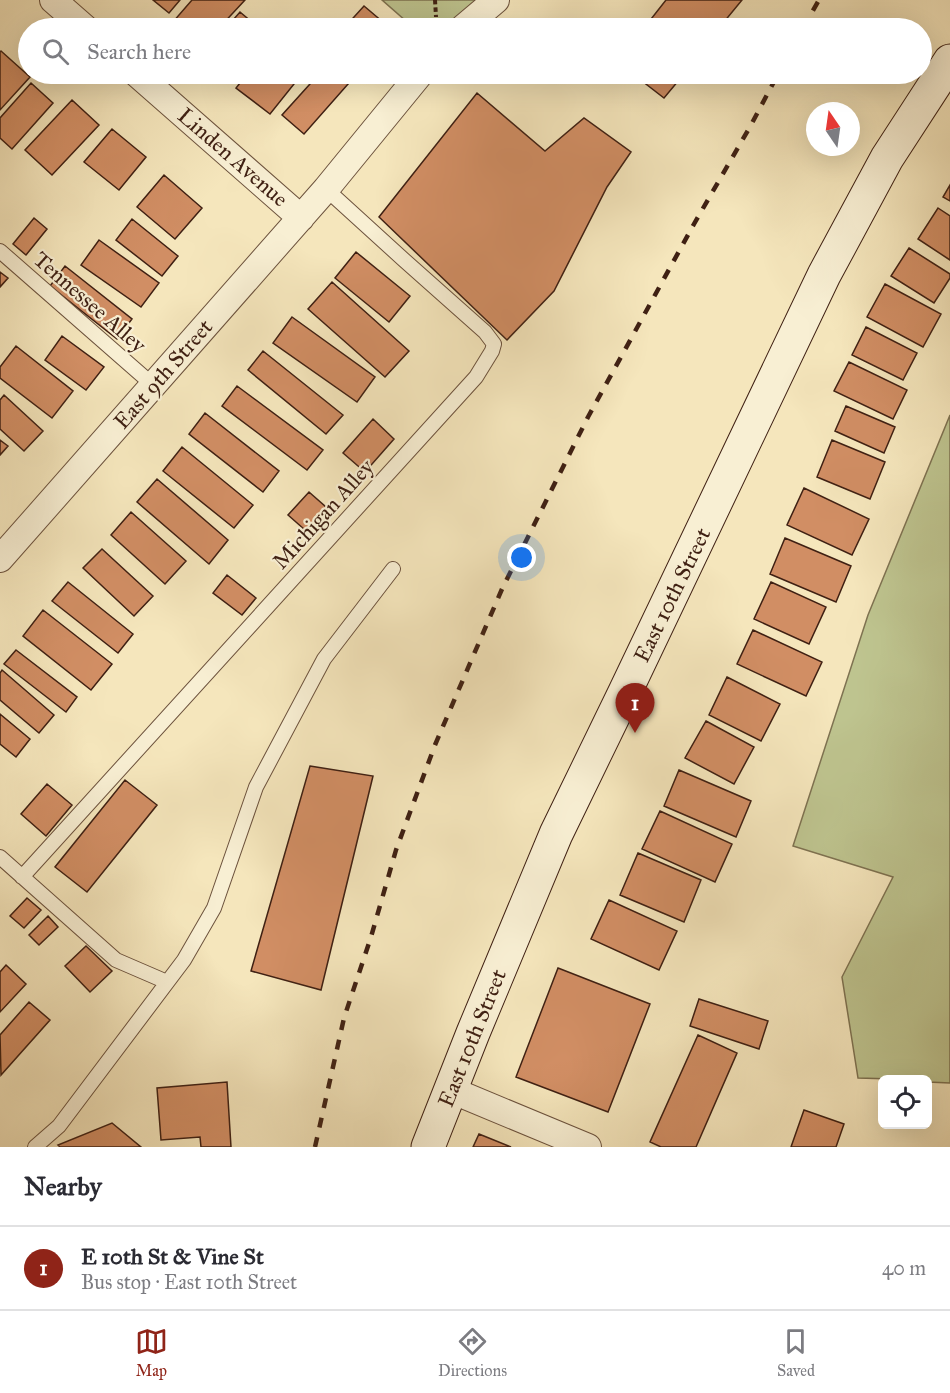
<!DOCTYPE html>
<html lang="en">
<head>
<meta charset="utf-8">
<style>
	:root { --surface:#fff; --page:#f7f7f7; --text:#2b2b33; --muted:#7c7c81; --line:#e1e1e2; --accent:#8f2418 }
	body { margin:0; font-family:"IM FELL Great Primer",serif; background:var(--page); color:var(--text) }
	.controls { position:absolute; right:18px; bottom:18px; display:grid; overflow:hidden; border-radius:9px; box-shadow:0 6px 24px #0002 }
	.controls button { width:54px; height:54px; display:grid; place-items:center; padding:0; border:0; border-bottom:2px solid var(--line); background:var(--surface); color:var(--text); font:30px sans-serif }
	.compass { position:absolute; left:806px; top:102px; width:54px; height:54px; border-radius:50%; background:var(--surface); box-shadow:0 6px 24px #0002; rotate:347deg }
	.you { position:absolute; left:522px; top:558px; width:21px; height:21px; margin:-15px; border:4px solid #fff; border-radius:50%; background:#1a73e8; box-shadow:0 0 0 9px #1a73e833 }
	.badge { display:grid; place-items:center; width:39px; height:39px; border-radius:50%; background:var(--accent); color:#fff; font-size:20px; font-weight:700 }
	.pin { position:absolute; translate:-50% -50px; filter:drop-shadow(0 2px 3px #0008) }
	.pin::after { content:''; position:absolute; top:32px; width:21px; height:18px; background:inherit; clip-path:polygon(0 0,100% 0,50% 100%) }
	.list { margin:0; padding:0; list-style:none }
	h2 { display:flex; justify-content:space-between; align-items:center; height:78px; margin:0; padding:0 24px; font-size:26px }
	h2 small { font-size:20px; font-weight:400; color:var(--muted) }
	.list li { display:grid; grid-template-columns:39px 1fr auto; gap:18px; align-items:center; box-sizing:border-box; height:84px; padding:0 24px; border-top:2px solid var(--line) }
	.list b { display:block; font-size:22px; white-space:nowrap }
	.list p { margin:0; font-size:20px; white-space:nowrap; color:var(--muted) }
	.list em { font-size:20px; font-style:normal; color:var(--muted) }
	.icon { flex:none; width:33px; height:33px; fill:none; stroke:currentColor; stroke-width:2; stroke-linecap:round; stroke-linejoin:round }
	.map { position:relative; flex:none; width:950px; height:1147px; overflow:hidden }
	.search { position:absolute; background:var(--surface); box-shadow:0 6px 24px #0002; left:18px; right:18px; top:18px; height:66px; display:flex; align-items:center; gap:15px; box-sizing:border-box; padding:0 21px; border-radius:33px; color:var(--muted); font-size:22px }
	.sheet { height:162px; background:var(--surface) }
	nav { display:flex; justify-content:space-around; align-items:center; box-sizing:border-box; height:84px; border-top:2px solid var(--line); background:var(--surface); font-size:16px; color:var(--muted) }
	nav a { display:grid; justify-items:center; gap:3px }
	nav .on { color:var(--accent) }
	.map>svg:first-child { display:block }
	.green { fill:#bec48f; stroke:#7e7251; stroke-width:1.5 }
	.building { fill:#d18e64; stroke:#3f2013; stroke-width:1.5 }
	.lines { fill:none; stroke-linecap:round; stroke-linejoin:round }
	.lane-casing { stroke:#6c523d; stroke-width:16 }
	.street-casing { stroke:#6c523d; stroke-width:28 }
	.secondary-casing { stroke:#3f2013; stroke-width:35 }
	.path { stroke:#3f2013; stroke-width:4; stroke-dasharray:4.5 3; stroke-linecap:butt }
	.lane { stroke:#f8efd3; stroke-width:14 }
	.street { stroke:#f8efd3; stroke-width:26 }
	.secondary { stroke:#f8efd3; stroke-width:33 }
	.rail { stroke:#3f2013; stroke-width:4.5; stroke-dasharray:10 10; stroke-linecap:butt }
	.labels { text-anchor:middle; dominant-baseline:central; stroke-width:4.5; stroke-linejoin:round; paint-order:stroke }
	.street-label { font-size:22px; fill:#3f2013; stroke:#f8efd3 }
</style>
</head>
<body>
<div class="map">
<svg width="950" height="1147" viewBox="0 0 950 1147">
	<rect width="100%" height="100%" fill="#f5e6bc"/>
	<filter id="stains"><feTurbulence type="fractalNoise" baseFrequency=".00333" numOctaves="4"/><feColorMatrix values="0 0 0 0 .2 0 0 0 0 .09 0 0 0 0 .02 0 0 0 .5 -.17"/></filter>
	<radialGradient id="worn" r=".72"><stop offset=".6" stop-color="#630" stop-opacity="0"/><stop offset="1" stop-color="#630" stop-opacity=".3"/></radialGradient>
	<!-- green -->
	<path class="green" d="M382 0H496L463 28H414Z
		M950 415V1083L928 1082V1080L858 1078 842 977 893 877 793 846 868 615Z"/>
	<!-- building -->
	<path class="building" d="M153 0H180L169 13Z
		M192 0H245L219 28H179L172 23Z
		M666 0H742L719 28H644Z
		M364 6 390 28H344Z
		M240 12 259 28H226Z
		M1 51 30 77 0 110V52Z
		M247 74H302L270 114 236 88Z
		M319 74H354L356 75 304 134 282 115Z
		M633 74H684L664 98Z
		M31 83 53 103 12 149 0 138V118Z
		M477 93 545 151 584 118 631 152 607 187 554 291 507 340 379 217Z
		M72 100 99 125 52 175 25 150Z
		M112 129 146 157 119 190 84 162Z
		M164 175 202 208 175 239 137 207Z
		M950 185V201L943 197Z
		M938 208 950 216V260L918 239Z
		M34 218 47 229 26 255 13 244Z
		M132 219 178 256 162 276 116 240Z
		M99 240 159 283 141 307 81 265Z
		M909 248 950 274V278L934 303 891 276Z
		M356 252 410 296 389 322 335 278Z
		M65 266 132 319 117 339 50 286Z
		M0 272 8 278 0 287Z
		M332 282 409 351 385 377 308 309Z
		M885 284 941 314 923 347 867 317Z
		M292 317 375 377 357 402 273 343Z
		M866 327 917 353 903 380 852 355Z
		M62 336 104 367 86 390 45 360Z
		M16 346 73 391 52 418 0 378V367Z
		M263 351 343 415 326 434 248 370Z
		M849 362 907 390 893 419 834 391Z
		M237 386 323 450 307 470 222 406Z
		M4 395 43 431 24 451 0 429V400Z
		M846 406 895 427 884 453 835 431Z
		M205 413 279 471 263 492 189 434Z
		M373 419 394 439 365 472 343 453Z
		M0 440 8 446 0 455Z
		M832 440 885 462 870 499 817 477Z
		M182 447 253 505 234 528 163 471Z
		M157 479 228 540 209 564 137 502Z
		M804 488 869 519 852 555 787 525Z
		M309 492 334 514 313 537 288 515Z
		M131 512 186 561 165 584 111 535Z
		M785 538 851 566 836 602 770 574Z
		M102 549 153 596 134 616 83 568Z
		M227 575 256 598 242 615 213 593Z
		M68 582 133 634 118 653 52 601Z
		M771 582 826 607 809 644 754 619Z
		M43 610 112 664 91 690 23 636Z
		M753 630 822 662 806 696 737 664Z
		M16 650 77 697 66 712 4 664Z
		M2 670 54 715 39 733 0 700V673Z
		M727 677 780 704 761 741 709 715Z
		M0 714 30 739 16 757 0 744Z
		M706 721 754 747 734 784 685 758Z
		M310 766 373 776 321 990 251 971Z
		M679 770 751 801 736 837 664 806Z
		M125 780 157 805 87 892 55 867Z
		M47 784 72 805 46 836 21 814Z
		M660 811 732 844 715 882 642 849Z
		M638 853 701 880 684 922 620 895Z
		M27 898 41 910 24 928 10 916Z
		M609 900 677 931 659 970 591 939Z
		M48 916 58 927 39 945 29 935Z
		M86 946 112 971 90 992 65 966Z
		M6 965 26 984 0 1012V972Z
		M558 968 650 1004 608 1112 516 1077Z
		M699 999 768 1021 759 1049 690 1026Z
		M29 1002 50 1020 1 1075 0 1035Z
		M698 1035 737 1053 696 1147H661L650 1142Z
		M227 1082 231 1147H201L200 1137 161 1140 157 1088Z
		M804 1110 844 1124 836 1147H791Z
		M112 1123 141 1147H60L58 1145Z
		M479 1134 511 1147H473Z"/>
	<g class="lines">
		<defs>
			<path id="lane" d="M0 251 153 385
				M0 857 116 960 167 982
				M22 877 476 377 492 351 494 344 485 332 404 260 326 189
				M35 1147 59 1126 184 960 214 908 256 787 324 659 393 569"/>
			<path id="street" d="M53 0 85 28
				M463 28 496 0
				M137 74 301 218
				M0 559 326 189 420 74
				M451 1090 588 1147"/>
			<path id="secondary" d="M428 1147 473 1033 556 834 625 692 824 275 887 158 950 61"/>
		</defs>
		<!-- lane casing -->
		<use href="#lane" class="lane-casing"/>
		<!-- street casing -->
		<use href="#street" class="street-casing"/>
		<!-- secondary casing -->
		<use href="#secondary" class="secondary-casing"/>
		<!-- path -->
		<path class="path" d="M435 0 436 17"/>
		<!-- lane -->
		<use href="#lane" class="lane"/>
		<!-- street -->
		<use href="#street" class="street"/>
		<!-- secondary -->
		<use href="#secondary" class="secondary"/>
		<!-- rail -->
		<path class="rail" d="M803 28 819 0
			M315 1147 344 1018 371 937 396 850 435 745 471 661 502 589 588 417 694 224 751 125 778 74"/>
	</g>
	<g class="labels">
		<!-- street labels -->
		<g class="street-label">
			<text transform="translate(233 157) rotate(41)">Linden Avenue</text>
			<text transform="translate(90 302) rotate(41)">Tennessee Alley</text>
			<text transform="translate(163 374) rotate(-49)">East 9th Street</text>
			<text transform="translate(323 514) rotate(-48)">Michigan Alley</text>
			<text transform="translate(672 595) rotate(-64)">East 10th Street</text>
			<text transform="translate(472 1038) rotate(-68)">East 10th Street</text>
		</g>
	</g>
	<rect width="100%" height="100%" filter="url(#stains)"/>
	<rect width="100%" height="100%" fill="url(#worn)"/>
</svg>
<div class="controls">
<button><svg class="icon" aria-label="locate" viewBox="0 0 24 24"><circle cx="12" cy="12" r="6"/><path d="M12 2v4M12 18v4M2 12h4M18 12h4"/></svg></button>
</div>
<svg class="compass" viewBox="-18 -18 36 36"><path d="M0-13l5 13h-10z" fill="#e53935"/><path d="M0 13l5-13h-10z" fill="#7c7c81"/></svg>
<div class="you"></div>
<div class="pin badge" style="left:635px;top:733px">1</div>
<div class="search"><svg class="icon" aria-label="search" viewBox="0 0 24 24"><circle cx="10" cy="10" r="6"/><path d="M15 15l6 6"/></svg>Search here</div>
</div>
<section class="sheet">
<h2>Nearby<small></small></h2>
<ul class="list">
<li><span class="badge">1</span><div><b>E 10th St &amp; Vine St</b><p>Bus stop · East 10th Street</p></div><em>40 m</em></li>
</ul>
</section>
<nav>
<a class="on"><svg class="icon" aria-label="map" viewBox="0 0 24 24"><path d="M3 6l6-2 6 2 6-2v14l-6 2-6-2-6 2zM9 4v14M15 6v14"/></svg>Map</a>
<a><svg class="icon" aria-label="directions" viewBox="0 0 24 24"><path d="M12 3l9 9-9 9-9-9zM9 14v-3h6M13 9l2 2-2 2"/></svg>Directions</a>
<a><svg class="icon" aria-label="saved" viewBox="0 0 24 24"><path d="M7 4h10v16l-5-4-5 4z"/></svg>Saved</a>
</nav>
</body>
</html>
